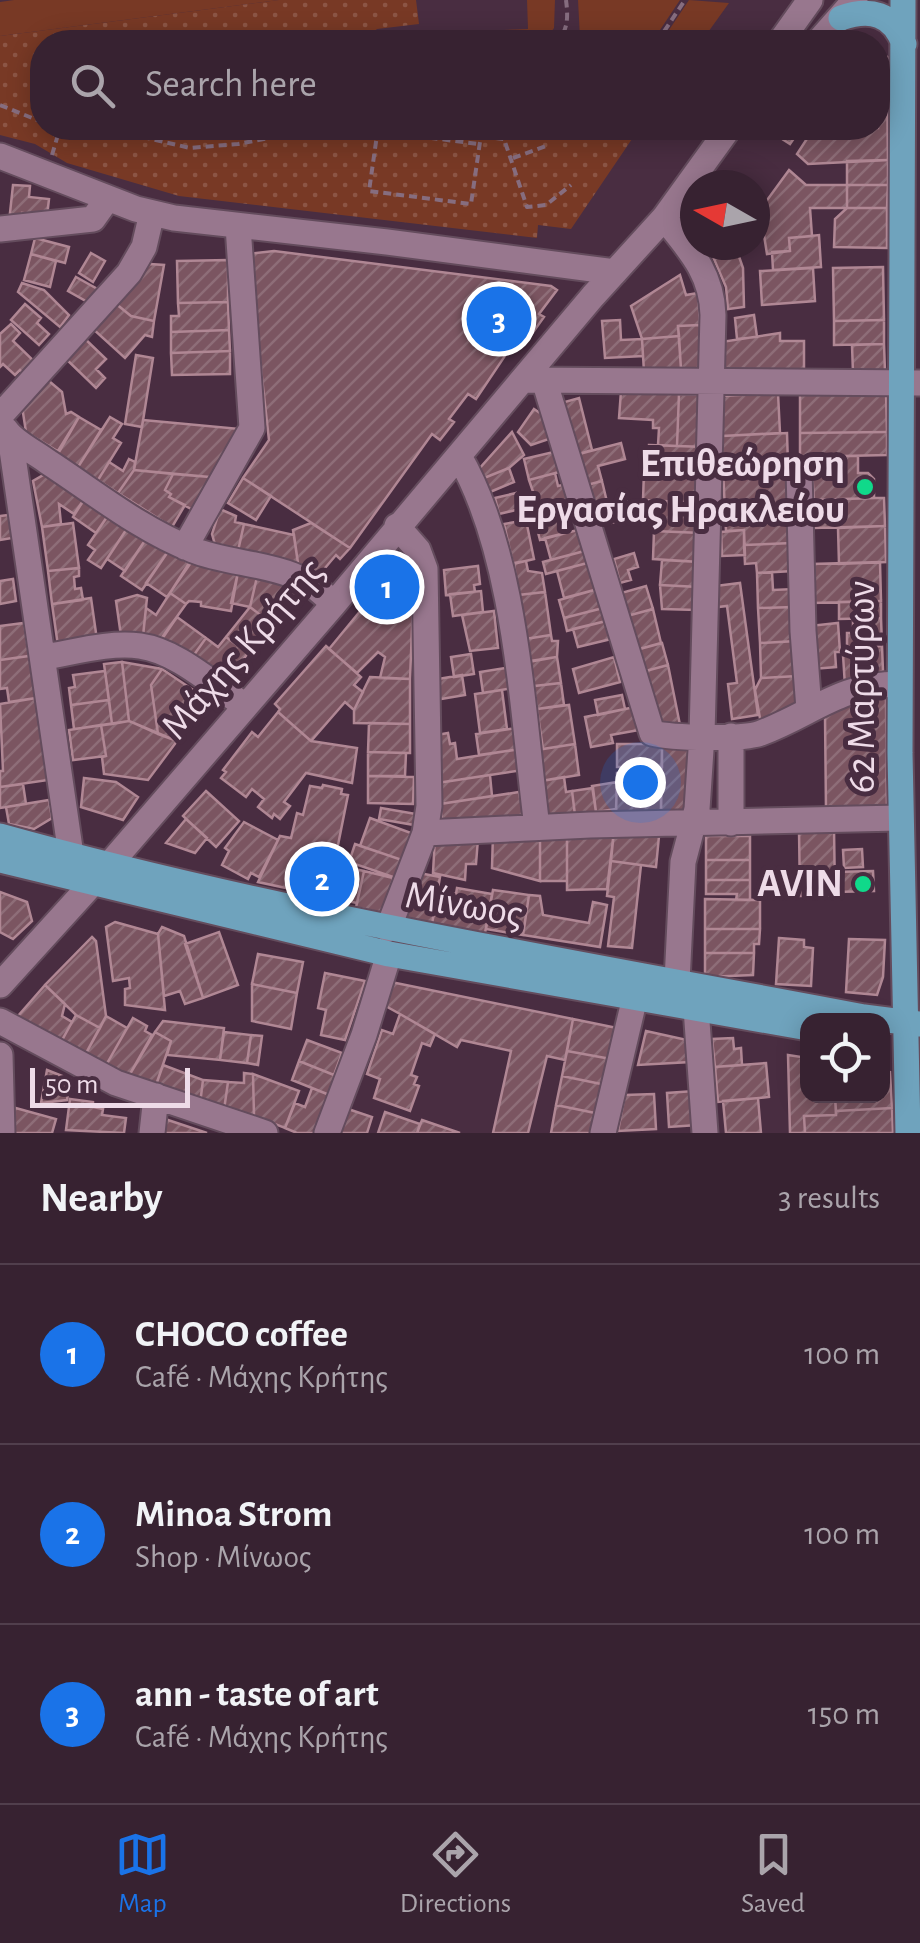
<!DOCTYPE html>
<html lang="en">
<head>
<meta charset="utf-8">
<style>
	:root { --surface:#372231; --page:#3e2a39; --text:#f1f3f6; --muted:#aaa4ab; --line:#513f4d; --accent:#1a73e8 }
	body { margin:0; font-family:"Alegreya Sans",sans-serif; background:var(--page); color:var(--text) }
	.controls { position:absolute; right:30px; bottom:30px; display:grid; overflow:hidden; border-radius:20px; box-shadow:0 5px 25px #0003 }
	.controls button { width:90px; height:90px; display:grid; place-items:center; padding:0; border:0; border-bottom:2px solid var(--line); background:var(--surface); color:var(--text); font:50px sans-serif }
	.compass { position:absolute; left:680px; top:170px; width:90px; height:90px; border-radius:50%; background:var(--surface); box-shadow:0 5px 25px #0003; rotate:279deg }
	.scale { position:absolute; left:30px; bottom:25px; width:160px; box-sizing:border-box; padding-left:10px; border:5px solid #eedbe8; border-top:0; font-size:28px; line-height:35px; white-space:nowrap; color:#eedbe8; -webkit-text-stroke:8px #492d41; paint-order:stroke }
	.you { position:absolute; left:640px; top:782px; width:35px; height:35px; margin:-25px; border:8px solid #fff; border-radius:50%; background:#1a73e8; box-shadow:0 0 0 15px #1a73e833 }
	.badge { display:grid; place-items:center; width:65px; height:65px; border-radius:50%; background:var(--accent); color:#fff; font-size:32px; font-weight:700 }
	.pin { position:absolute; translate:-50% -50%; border:5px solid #fff; box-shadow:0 2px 10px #0006 }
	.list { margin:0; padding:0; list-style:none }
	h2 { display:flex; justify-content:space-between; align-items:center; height:130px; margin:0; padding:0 40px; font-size:42px }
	h2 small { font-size:32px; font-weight:400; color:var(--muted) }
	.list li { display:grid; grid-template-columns:65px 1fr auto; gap:30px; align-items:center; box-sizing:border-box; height:180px; padding:0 40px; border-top:2px solid var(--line) }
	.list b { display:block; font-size:38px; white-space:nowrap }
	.list p { margin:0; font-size:32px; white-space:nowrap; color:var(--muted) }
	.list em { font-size:32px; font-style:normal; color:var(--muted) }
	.icon { flex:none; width:55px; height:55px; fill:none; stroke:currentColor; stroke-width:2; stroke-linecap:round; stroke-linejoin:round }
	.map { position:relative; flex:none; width:920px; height:1133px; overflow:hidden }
	.search { position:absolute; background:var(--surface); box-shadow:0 5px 25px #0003; left:30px; right:30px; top:30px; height:110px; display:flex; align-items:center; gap:25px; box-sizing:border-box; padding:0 35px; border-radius:40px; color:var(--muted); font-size:38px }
	.sheet { height:670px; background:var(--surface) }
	nav { display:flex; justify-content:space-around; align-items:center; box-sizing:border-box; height:140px; border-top:2px solid var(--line); background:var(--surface); font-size:28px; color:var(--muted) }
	nav a { display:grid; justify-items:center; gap:5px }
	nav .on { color:var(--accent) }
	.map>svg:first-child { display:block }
	.grass { fill:#783925 }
	.park { fill:url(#park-dots) }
	.building { fill:url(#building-hatch); stroke:#b08794; stroke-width:2.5 }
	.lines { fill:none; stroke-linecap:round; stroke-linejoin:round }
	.minor-casing { stroke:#644c5d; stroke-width:29 }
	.major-casing { stroke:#644c5d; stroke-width:29 }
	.path { stroke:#866d7f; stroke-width:4; stroke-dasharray:8 5; stroke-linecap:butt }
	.minor { stroke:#98778e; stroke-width:25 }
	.major { stroke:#6fa3bd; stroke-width:25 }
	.poi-dot { fill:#10d98a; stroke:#492d41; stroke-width:4 }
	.labels { text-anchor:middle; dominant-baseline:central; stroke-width:10; stroke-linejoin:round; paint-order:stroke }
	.poi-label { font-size:40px; font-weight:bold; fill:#eedbe8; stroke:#492d41; text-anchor:end }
	.street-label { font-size:40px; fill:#eedbe8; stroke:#492d41 }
</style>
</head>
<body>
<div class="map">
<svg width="920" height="1133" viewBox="0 0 920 1133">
	<defs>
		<pattern id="park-dots" width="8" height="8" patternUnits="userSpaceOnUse" patternTransform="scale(2.5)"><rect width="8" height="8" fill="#783925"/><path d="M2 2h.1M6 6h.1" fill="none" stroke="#8c5545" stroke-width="1.8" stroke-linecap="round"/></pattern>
		<pattern id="building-hatch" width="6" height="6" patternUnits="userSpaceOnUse" patternTransform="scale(2.5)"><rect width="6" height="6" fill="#7b5561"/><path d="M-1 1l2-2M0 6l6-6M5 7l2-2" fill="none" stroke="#8e6d78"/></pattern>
	</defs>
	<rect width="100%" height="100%" fill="#492d41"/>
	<!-- grass -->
	<path class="grass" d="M14 0H279L0 36V2Z
		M527 0H555L554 28 544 42H368L398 34 528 29Z
		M578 0H680L652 42H569L580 38Z
		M689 0 729 3 701 42H661Z"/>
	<!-- park -->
	<path class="park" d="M279 0H416L419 24 377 29 361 42H42V128H563L634 136 571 229 538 225 537 238 179 196 67 163 35 144 0 135V36Z"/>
	<!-- building -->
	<path class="building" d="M878 51 892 60V87H887L888 160 808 164 797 154 814 128H878Z
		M765 128H801L790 144Z
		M888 160V185H847V161Z
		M789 170 806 185H847V208H810L812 236 789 238 790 251 767 254 760 210Z
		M13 185 30 186 29 197 49 199 47 216 22 213 21 223 9 222Z
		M847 185H888L887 208H847Z
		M847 208H887V248L834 247 835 219Z
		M819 235 821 267 773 270 772 252 790 251 789 238Z
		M35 238 69 247 65 263 31 254Z
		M722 245H735L743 268 744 307 728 309 726 287 711 252Z
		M274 251 551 286 557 290 539 314 544 317 529 338 521 332 476 399 468 394 449 419 454 422 440 440 432 434 350 548 243 478 269 440 248 254Z
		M91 253 105 261 93 282 79 273Z
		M31 254 56 261 50 287 24 280Z
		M228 260V302L178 303 177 261Z
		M150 264 164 265 154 321 131 316 115 303Z
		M883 267 884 320 834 321 833 268Z
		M813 268 815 301 762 305 760 271Z
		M680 275 686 295 698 293 700 325 678 326 679 336 642 339 631 306Z
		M76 277 101 291 93 305 68 291Z
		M22 283 44 290 69 315 60 327 18 292Z
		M228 302 229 330 171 332V316H179L178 303Z
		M115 303 131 316 154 321 152 337 145 335 125 358 93 329Z
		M25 304 41 318 37 323 49 334 39 345 11 320Z
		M754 315 757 337 737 339 735 318Z
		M620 320 621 340 642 339 643 356 605 358 602 321Z
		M884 320V344L834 345V321Z
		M11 324 20 333 13 341 39 366 28 378 20 370 15 375 3 364 0 367V334Z
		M700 325 703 368 681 369 678 326Z
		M229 330 230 351 171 353V332Z
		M780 333V341H804V373H721V342Z
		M679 336 681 369 644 372 642 339Z
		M83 337 106 359 96 369 105 378 96 388 64 357Z
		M884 344 885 372 853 373 852 345Z
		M230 351V374L172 375 171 353Z
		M136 355 153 358 142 427 125 424Z
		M43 376 62 392 66 414 71 412 79 417 59 452 26 432 21 400Z
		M621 391 679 394 677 446 658 445 659 428H653V420L619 418Z
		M886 392 887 432 800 433V393Z
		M778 393 780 433 722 436 720 396Z
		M679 394 707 395 705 447 677 446Z
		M579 398 592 450 579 454 561 403Z
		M534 409 543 415 549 439 531 445 518 432Z
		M79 417 101 430 78 467 56 454Z
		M110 417 122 424 113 438 121 443 98 480 78 467Z
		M143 420 240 429 210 477 134 470Z
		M512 432 524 455 509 468 484 478 479 469Z
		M887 432V455L800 457V433Z
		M787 433 788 465 723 468 722 436Z
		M621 443 625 459 598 466 602 481 587 485 579 454Z
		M649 445 705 447 704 473 648 471Z
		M558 451 563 471 529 480 524 459Z
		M811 456H858V473H868L874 479V498L814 500Z
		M129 459 135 462 134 470 118 493 98 480 109 462 123 471Z
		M788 465 790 509 725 512 723 468Z
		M509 468 514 482 490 492 484 478Z
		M52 470 87 495 74 514 59 504 61 524 42 527 33 481Z
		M134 470 173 474 165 490 171 494 169 497 185 505 172 527 118 493Z
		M644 471 704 473 703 503 643 500Z
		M555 473 558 486 571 483 576 505 556 510 562 534 540 540 534 517 541 515 529 480Z
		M173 474 210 477 193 510 169 497 171 494 165 490Z
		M243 478 271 496 256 520 228 503Z
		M602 481 607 502 592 505 587 485Z
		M516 493 520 509 499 514 495 498Z
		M87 495 111 511 96 533 73 517Z
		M874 498H884L885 526 814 528V500Z
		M656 501 703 503 701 533 654 531Z
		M627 502 631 518 599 526 595 511Z
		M220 509 236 516 235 522 244 524 238 551 216 548 212 534Z
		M790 509 792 543 744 545V530L726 531 725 512Z
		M111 511 130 524 101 568 88 560 95 550 88 545Z
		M9 515 12 538 0 540V516Z
		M526 520 534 559 513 564 504 524Z
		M73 523 79 568 48 571 42 527Z
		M311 523 350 548 340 559 336 555 320 574 299 570 293 530Z
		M130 524 148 536 125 571 107 559Z
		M244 524 294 535 299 570 238 551Z
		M885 526 886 562 839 564 838 528Z
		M582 529 588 550 551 560 545 538Z
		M744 530 745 555 722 556 721 532Z
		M654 531 701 533 700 562 653 559Z
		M148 536 169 550 142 590 121 576Z
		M792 543 793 571 757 573 756 563 745 564 744 545Z
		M169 550 190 564 167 597 146 583Z
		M588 550 591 562 546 574 543 562Z
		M634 553 638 567 628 570 631 580 620 583 614 559Z
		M191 560 238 572 231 611 201 606V602L189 601 186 604 170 593Z
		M662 560 700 562 698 587 660 585Z
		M526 561 528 571 542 573 545 592 518 595 514 563Z
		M591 562 598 589 564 598 557 571Z
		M880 562 881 601 813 603 812 564Z
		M398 565 414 579 410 679 380 678 385 657 378 652 357 673 329 649Z
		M478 566 480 584 474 585 475 592 446 595 444 570Z
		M79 568V576L74 577 75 589 81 588 83 600 52 604 48 571Z
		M238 572 257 577 250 607 231 603Z
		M772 572 773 590 794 589V607L758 608 757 573Z
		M257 577 288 584 296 591 271 623 250 607Z
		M13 579 16 601 0 604V581Z
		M740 583 758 715 732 719 728 684 737 683 727 606 718 607 715 586Z
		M660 585 698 587 697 610 662 609Z
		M646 586 653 609 627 616 621 593Z
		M598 589 603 608 564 618 559 600Z
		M481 591 483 612 453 616 450 594Z
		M545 592 551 635 525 639 518 595Z
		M170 593 186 604 158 643 143 636 146 608 156 615Z
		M137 595 147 598 143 636H121L116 601Z
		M91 598 97 640 58 646 52 604Z
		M881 601V618L839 619V602Z
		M250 607 271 623 248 653 226 637Z
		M794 607 796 641 760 643 758 608Z
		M603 608 606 621 567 631 564 618Z
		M653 609 661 643 636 650 627 616Z
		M494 611 498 648 470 651 462 615Z
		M177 617 206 638 191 659 162 639Z
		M881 618 882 646 847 647V633H853V619Z
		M606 621 611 639 578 647 573 629Z
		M24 623 29 656 0 660V626Z
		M838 623 840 652H835L836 667 813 669 809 626Z
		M551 635 552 641H558L557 657 528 662 525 639Z
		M226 637 248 653 225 684 191 659 206 638 218 647Z
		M796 641 797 676 761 678 760 643Z
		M662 643 668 665 642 672 636 650Z
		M326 646 361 677 354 685 363 692 354 710 345 702 311 741 278 712 280 709 275 704Z
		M882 646 883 671 845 686 843 655 856 654V647Z
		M471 654 474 674 454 677 451 657Z
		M29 656 36 698 9 702 7 688 0 689V660Z
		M557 657 561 683 534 686 533 677 525 679 523 662Z
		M614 657 620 682 579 693 573 669Z
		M122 662 129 721 112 724 104 664Z
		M122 662 162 669 151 685 158 734 129 721Z
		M668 665 680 725 655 726 642 672Z
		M511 667 513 688 483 693 480 672Z
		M162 669 208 700 177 741 158 734 151 685Z
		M105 671 109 700 71 705 69 688 75 687 73 675Z
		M462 675 465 695 435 700 432 680Z
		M797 676 800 710 761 724 755 690 761 678Z
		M370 677 410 679V724L354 723V710Z
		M561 683 564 705 537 709 534 686Z
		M502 690 507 729 480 733 475 694Z
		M622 695 625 709 598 715 595 700Z
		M36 698 48 780 0 787V771H3L0 704Z
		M886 698 887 809 826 810 825 716 862 699Z
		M109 700 112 724 74 729 71 705Z
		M569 705 575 744 543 749 537 709Z
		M635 707 639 730 611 735 613 743 591 747 585 717Z
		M278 712 311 741 357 748 352 783 306 773 284 802 290 806 280 819 274 814 272 818 258 807 264 799 252 789 246 797 221 778 226 772 223 770 252 732 258 737Z
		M129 721 177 741 148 780 104 774 102 757 106 756 101 725Z
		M369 723 410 724V753L368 752Z
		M101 725 106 756 73 760 69 730Z
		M517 728 520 749 479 755 476 734Z
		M448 733 450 744 455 743 457 759 520 749 523 770 437 783 431 736Z
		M575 744 579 775 541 781 536 750Z
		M617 744H662V767H617Z
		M662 744H688L687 816H661Z
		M368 752 406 753 405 776H368Z
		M617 773H661V816L616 815Z
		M490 775 492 796 440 804 437 783Z
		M368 776 414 777 413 804 368 803Z
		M564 777 566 792 572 791 575 815 546 819 541 781Z
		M84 778 116 782 138 797 123 820 81 807Z
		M617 782 616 809 596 812 592 786Z
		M23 784 26 804 0 808V787Z
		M323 785 342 789 341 794 348 795 336 855 343 856 333 898 258 882 280 836 291 838 297 813 303 815 310 786 322 788Z
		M593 788 596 812 575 815 572 791Z
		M206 791 239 821 216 847 183 816Z
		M519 792 520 798 525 797 528 817 442 821 440 804Z
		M49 800 52 818 34 829 9 824 6 807Z
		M381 808 416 814 414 825 379 819Z
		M370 818 411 833 402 860 360 846Z
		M186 819 207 838 195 853 166 843Z
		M244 822 278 840 259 877 251 873 248 879 222 865 229 851 225 848Z
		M834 829 835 895 800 896 799 830Z
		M614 831 607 889 567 890V834Z
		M614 831 659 836 656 867 611 861Z
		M493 834H540V881L492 868Z
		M540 834H567V881H540Z
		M435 836 478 839 476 864H466L465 880 433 873Z
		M706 836H750V860H706Z
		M355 844 402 860 396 878 349 862Z
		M862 849 863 867 844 868 843 850Z
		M706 860H750V880H706Z
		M611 861 641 865 632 948 608 946 614 897 607 896Z
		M341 866 364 871 357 903 333 898Z
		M364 871 393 878 384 914 356 907Z
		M873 871 874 891 835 892V872Z
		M419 873 440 877 432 924 404 920Z
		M706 880H750V900H736L737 894H706Z
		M457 888 492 894 485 933 432 924 438 891 456 894Z
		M493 890 529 895 523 935 486 929Z
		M0 892 27 902 32 921 13 939 0 932Z
		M529 895 540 896 543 915 589 923 593 902 607 905 600 947 523 935Z
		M705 899 760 900V929H705Z
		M115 922 158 934 165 1010 125 1005V989L130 988 129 978 113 981 106 927Z
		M162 927 184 936 203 998 185 1004 180 991 164 996 158 934Z
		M705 929H760L759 944H754V953H705Z
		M219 932 238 985 203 998 185 944Z
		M92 937 96 941 106 1016 100 1028 76 1015 45 985Z
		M779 938 804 940V947L813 948 811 986 776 984Z
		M849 939 885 940 883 977 877 995 846 992Z
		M705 953H754L753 975 705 977Z
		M258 954 303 962 297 993 252 984Z
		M325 973 365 981 345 1040 321 1035 326 1010 318 1008Z
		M391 982 573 1019 565 1060 547 1056 528 1133H493L511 1051 461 1040 457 1047 400 1014 382 1004Z
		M252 984 297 993 291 1029 252 1021Z
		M45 985 65 1004 62 1016 72 1022 61 1042 29 1027 18 1016Z
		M400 1014 435 1034 430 1046 422 1043 411 1075 417 1077 414 1084 419 1086 410 1111 374 1098 380 1079 367 1074 382 1030 393 1034Z
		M76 1015 100 1028 85 1055 61 1042Z
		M106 1016 127 1028 105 1067 85 1055Z
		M133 1018 147 1026 145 1031 152 1035 127 1079 105 1067Z
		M573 1019 617 1028 611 1059 567 1051Z
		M163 1021 224 1028 220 1060 167 1055 171 1041 155 1032Z
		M646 1031 687 1040 690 1062 638 1065Z
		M155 1032 171 1041 155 1088 127 1079Z
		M224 1032 251 1035 247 1063 220 1060Z
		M251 1035 262 1036 258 1065 247 1063Z
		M733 1038 734 1049 741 1048 742 1065 715 1067 712 1039Z
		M307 1040 342 1053 334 1075 299 1061Z
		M567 1051 611 1059 606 1085 562 1076Z
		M788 1055 808 1058V1096H835L836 1115 804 1116 805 1133H790Z
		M299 1061 339 1077 332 1096 292 1080Z
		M766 1063 769 1097 718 1102 715 1067Z
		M163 1065 203 1080 200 1104 155 1088Z
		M47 1070 70 1079 67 1100 41 1103Z
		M882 1071 890 1072 892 1108 836 1111 835 1096H882Z
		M244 1073 253 1074 254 1116 224 1110 228 1082 244 1083Z
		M253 1074 299 1091 285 1128 254 1116Z
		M562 1076 606 1085 600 1114 556 1105Z
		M203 1080 228 1082 224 1110 200 1104Z
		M312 1088 332 1096 318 1133H297L285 1128 295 1103 305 1107Z
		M694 1091 697 1125 669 1127 667 1093Z
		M654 1094 656 1129 618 1131 625 1095Z
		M758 1098 761 1133H726L723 1101Z
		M70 1099 93 1102V1107L103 1109 102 1115 126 1118 124 1133 66 1130Z
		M556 1105 600 1114 597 1133H551Z
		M12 1107 56 1119 52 1133H12Z
		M892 1108 893 1133H805L804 1116 836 1115V1111Z
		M348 1109 372 1117 367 1133H340Z
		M385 1112 420 1124 417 1133H378Z
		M165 1119 207 1133H163Z
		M422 1120 460 1133H417Z"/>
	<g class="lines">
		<defs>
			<path id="minor" d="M780 42 810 0
				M818 42 855 0
				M0 156 136 209 174 218 387 242 615 272
				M664 218C689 249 712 273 713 315L702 735 697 809 683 862 677 981
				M0 229 93 219 108 198
				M528 380 920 383
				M544 380 652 733C672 738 742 740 761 733 814 713 838 685 899 684
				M0 416 129 273 144 247 152 213
				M6 430C15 443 35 452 48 462 94 492 141 530 193 550 238 568 301 561 333 605
				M10 436 71 855
				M459 456C517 557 522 712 537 827
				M799 469 803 631 809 709
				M185 547 252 428 238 226
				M44 657C75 652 109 642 140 646 177 651 213 685 244 705
				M731 736V823
				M425 833 590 825 900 818
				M388 929 425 833 429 806 425 569 418 550 397 526
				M0 985 109 865 333 605 593 296 664 218 729 128
				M696 1008 705 1133
				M0 1021 116 1083 265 1133
				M0 1055 2 1133
				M152 1133 156 1096
				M327 1133 364 1035 389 954
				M603 1133 635 997"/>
			<path id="major" d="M903 0 900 753 908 1133
				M841 18C870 8 893 13 904 44
				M0 836C284 915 575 962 864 1017L920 1024
				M0 860 389 954 808 1028"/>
		</defs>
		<!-- minor casing -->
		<use href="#minor" class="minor-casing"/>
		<!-- major casing -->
		<use href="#major" class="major-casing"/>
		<!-- path -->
		<path class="path" d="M554 42C569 34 568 15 566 0
			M657 42 685 0
			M0 105 42 122
			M104 128 190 148 238 144 319 128
			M378 128 369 191 471 204 481 135
			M418 128 504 139 527 207 546 205 571 185
			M378 131 478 144
			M52 155 60 128
			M513 158 546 146"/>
		<!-- minor -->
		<use href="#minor" class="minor"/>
		<!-- major -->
		<use href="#major" class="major"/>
	</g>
	<!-- markers -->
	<g class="poi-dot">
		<circle cx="865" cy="487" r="10"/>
		<circle cx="863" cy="884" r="10"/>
	</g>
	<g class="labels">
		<!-- poi labels -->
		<g class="poi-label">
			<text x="845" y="464">Επιθεώρηση<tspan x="845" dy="46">Εργασίας Ηρακλείου</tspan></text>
			<text x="843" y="884">AVIN</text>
		</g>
		<!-- street labels -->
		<g class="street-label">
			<text transform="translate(243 649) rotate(-49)">Μάχης Κρήτης</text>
			<text transform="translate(862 687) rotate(-90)">62 Μαρτύρων</text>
			<text transform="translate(464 905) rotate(10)">Μίνωος</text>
		</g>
	</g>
</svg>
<div class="controls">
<button><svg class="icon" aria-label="locate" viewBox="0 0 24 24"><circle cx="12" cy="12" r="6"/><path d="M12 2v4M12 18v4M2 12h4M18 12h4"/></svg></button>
</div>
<svg class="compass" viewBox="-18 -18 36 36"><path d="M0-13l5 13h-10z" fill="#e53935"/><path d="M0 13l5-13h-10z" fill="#aaa4ab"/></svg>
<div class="scale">50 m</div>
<div class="you"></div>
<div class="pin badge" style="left:387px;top:587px">1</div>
<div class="pin badge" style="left:322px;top:879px">2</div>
<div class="pin badge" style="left:499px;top:319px">3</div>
<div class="search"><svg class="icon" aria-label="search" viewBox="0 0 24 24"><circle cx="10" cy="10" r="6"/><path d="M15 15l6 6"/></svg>Search here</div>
</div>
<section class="sheet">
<h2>Nearby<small>3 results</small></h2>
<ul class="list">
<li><span class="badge">1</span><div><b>CHOCO coffee</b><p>Café · Μάχης Κρήτης</p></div><em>100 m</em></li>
<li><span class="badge">2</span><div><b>Minoa Strom</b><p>Shop · Μίνωος</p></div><em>100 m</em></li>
<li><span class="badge">3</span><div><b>ann - taste of art</b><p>Café · Μάχης Κρήτης</p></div><em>150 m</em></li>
</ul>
</section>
<nav>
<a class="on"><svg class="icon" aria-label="map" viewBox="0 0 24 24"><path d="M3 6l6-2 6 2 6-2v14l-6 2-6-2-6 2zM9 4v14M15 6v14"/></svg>Map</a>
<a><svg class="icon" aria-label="directions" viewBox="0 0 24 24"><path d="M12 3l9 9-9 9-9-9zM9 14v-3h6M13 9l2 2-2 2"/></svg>Directions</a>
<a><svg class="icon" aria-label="saved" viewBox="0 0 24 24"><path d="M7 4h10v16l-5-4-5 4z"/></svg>Saved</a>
</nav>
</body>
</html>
